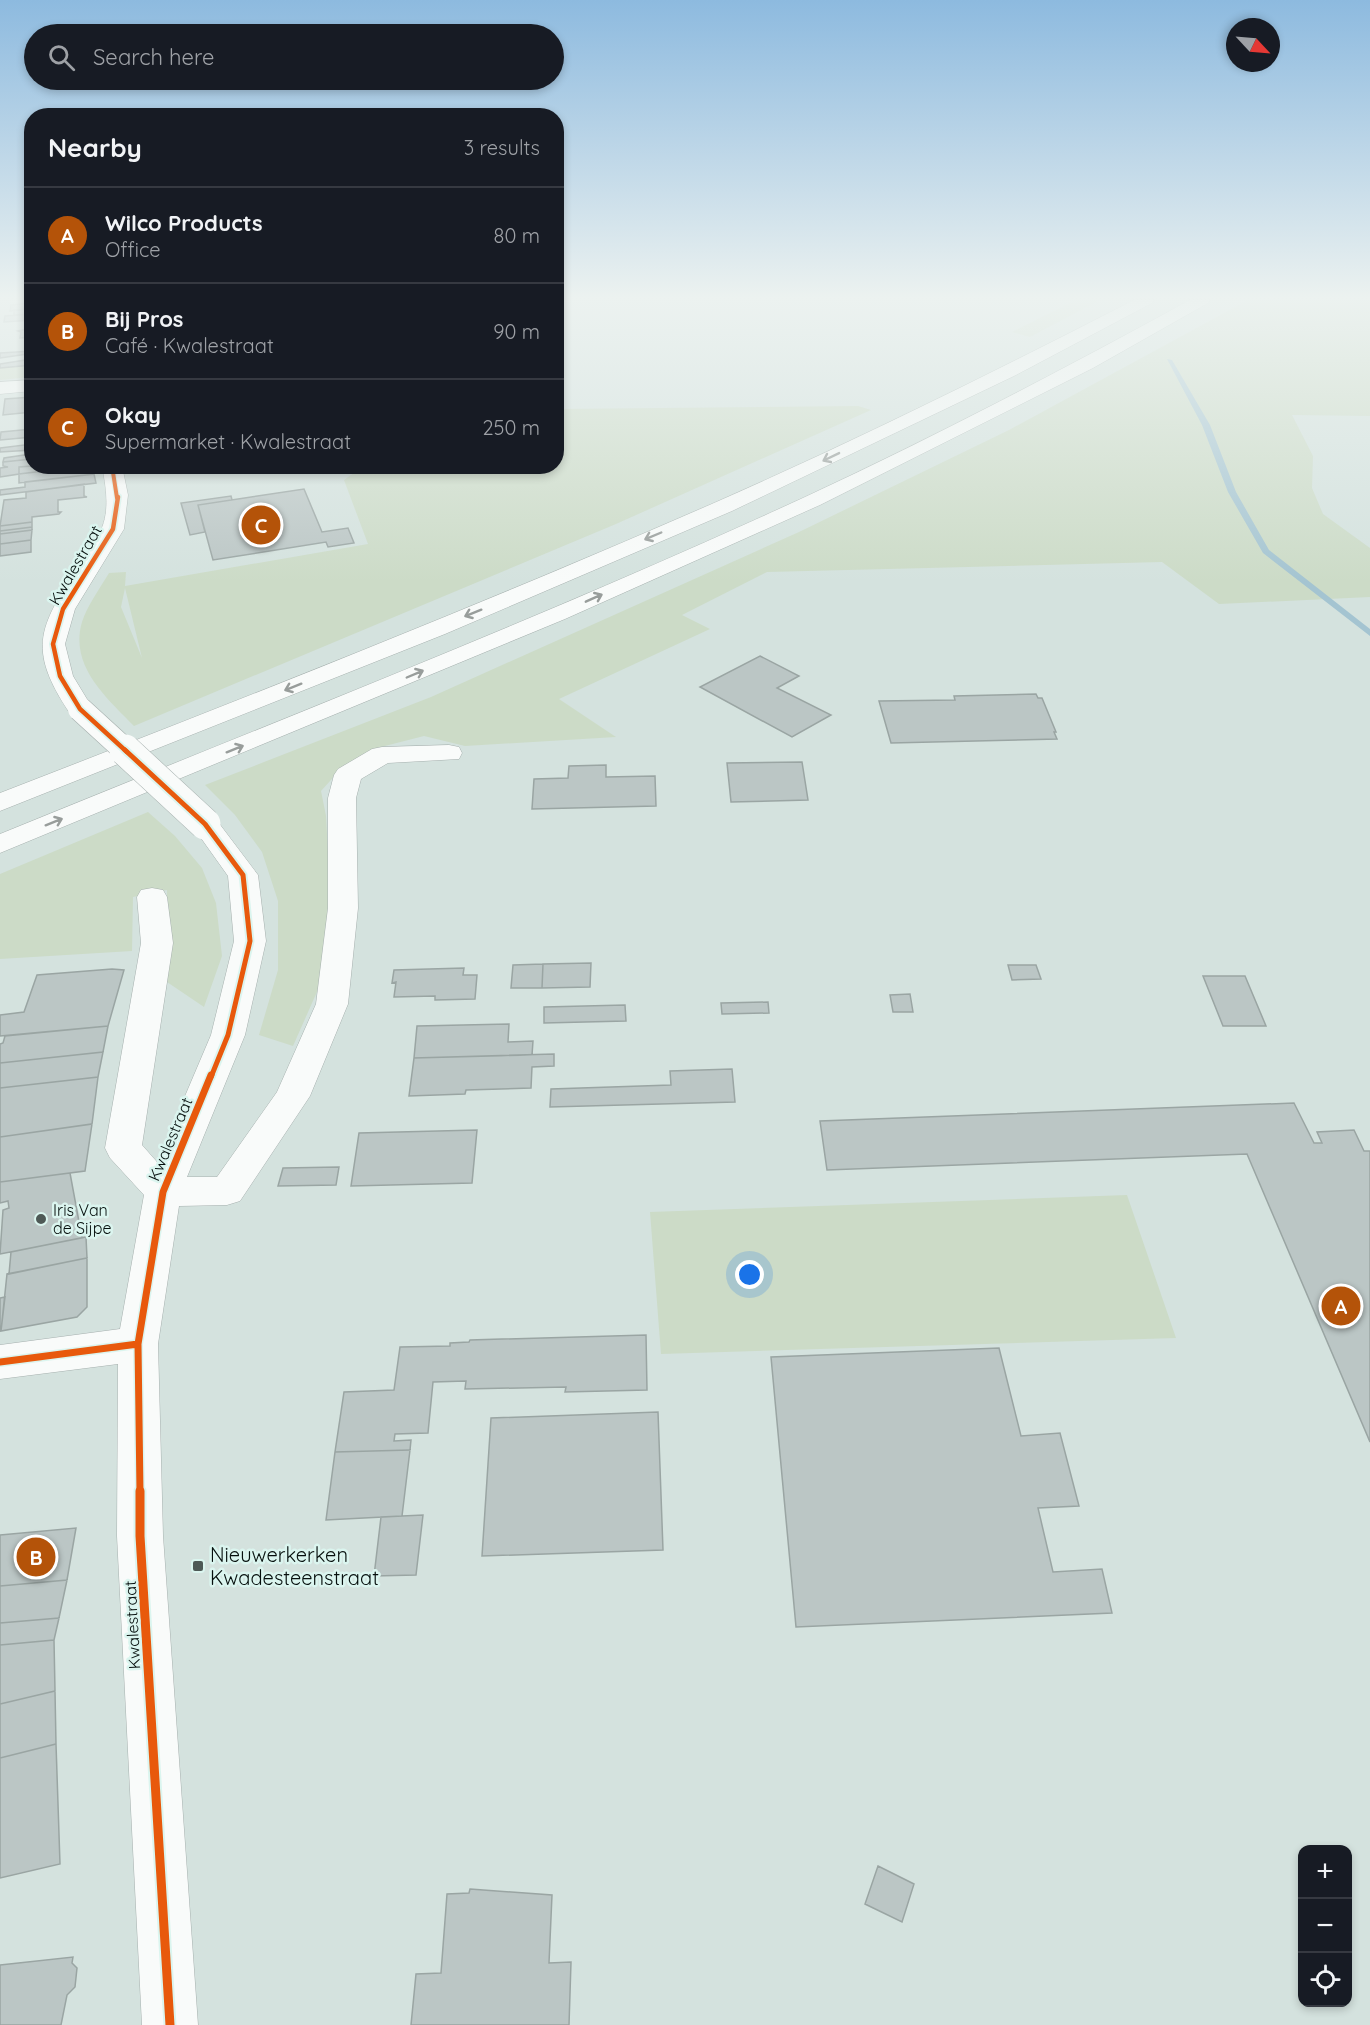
<!DOCTYPE html>
<html lang="en">
<head>
<meta charset="utf-8">
<style>
	:root { --surface:#171b24; --page:#20242c; --text:#f1f3f6; --muted:#9ea1a6; --line:#363941; --accent:#b45309 }
	body { margin:0; font-family:Quicksand,sans-serif; background:var(--page); color:var(--text) }
	.controls { position:absolute; right:18px; bottom:18px; display:grid; overflow:hidden; border-radius:12px; box-shadow:0 3px 9px #0003 }
	.controls button { width:54px; height:54px; display:grid; place-items:center; padding:0; border:0; border-bottom:2px solid var(--line); background:var(--surface); color:var(--text); font:30px sans-serif }
	.compass { position:absolute; left:1226px; top:18px; width:54px; height:54px; border-radius:50%; background:var(--surface); box-shadow:0 3px 9px #0003; rotate:116deg }
	.you { position:absolute; left:750px; top:1275px; width:21px; height:21px; margin:-15px; border:4px solid #fff; border-radius:50%; background:#1a73e8; box-shadow:0 0 0 9px #1a73e833 }
	.badge { display:grid; place-items:center; width:39px; height:39px; border-radius:50%; background:var(--accent); color:#fff; font-size:20px; font-weight:700 }
	.pin { position:absolute; translate:-50% -50%; border:3px solid #fff; box-shadow:0 2px 6px #0006 }
	.list { margin:0; padding:0; list-style:none }
	h2 { display:flex; justify-content:space-between; align-items:center; height:78px; margin:0; padding:0 24px; font-size:26px }
	h2 small { font-size:20px; font-weight:400; color:var(--muted) }
	.list li { display:grid; grid-template-columns:39px 1fr auto; gap:18px; align-items:center; box-sizing:border-box; height:96px; padding:0 24px; border-top:2px solid var(--line) }
	.list b { display:block; font-size:22px; white-space:nowrap }
	.list p { margin:0; font-size:20px; white-space:nowrap; color:var(--muted) }
	.list em { font-size:20px; font-style:normal; color:var(--muted) }
	.icon { flex:none; width:33px; height:33px; fill:none; stroke:currentColor; stroke-width:2; stroke-linecap:round; stroke-linejoin:round }
	.map { position:relative; flex:none; width:1370px; height:2025px; overflow:hidden }
	.search { position:absolute; background:var(--surface); box-shadow:0 3px 9px #0003; left:24px; top:24px; width:540px; height:66px; display:flex; align-items:center; gap:15px; box-sizing:border-box; padding:0 21px; border-radius:33px; color:var(--muted); font-size:22px }
	.panel { position:absolute; background:var(--surface); box-shadow:0 3px 9px #0003; left:24px; top:108px; width:540px; height:366px; border-radius:24px }
	.map>svg:first-child { display:block }
	.green { fill:#ccdbc7; fill-rule:evenodd }
	.lines { fill:none; stroke-linecap:round; stroke-linejoin:round }
	.stream { fill:#a4c4d1; fill-rule:evenodd }
	.building { fill:#bbc6c5; stroke:#9aa5a3; stroke-width:1.5 }
	.minor-casing { stroke:#a6b0ae; stroke-width:1 }
	.highway-casing { stroke:#a6b0ae; stroke-width:1 }
	.minor { fill:#f9fbfa; fill-rule:evenodd }
	.highway { fill:#f9fbfa; fill-rule:evenodd }
	.minor-bridge-far1-casing { stroke:#a6b0ae; stroke-width:25; stroke-linecap:butt }
	.minor-bridge-casing { stroke:#a6b0ae; stroke-width:32; stroke-linecap:butt }
	.minor-bridge-far1 { stroke:#f9fbfa; stroke-width:24 }
	.minor-bridge { stroke:#f9fbfa; stroke-width:31 }
	.cycleway-far4-casing { stroke:#dbf5ef; stroke-width:6 }
	.cycleway-far3-casing { stroke:#dbf5ef; stroke-width:8 }
	.cycleway-far2-casing { stroke:#dbf5ef; stroke-width:9 }
	.cycleway-far1-casing { stroke:#dbf5ef; stroke-width:10 }
	.cycleway-casing { stroke:#dbf5ef; stroke-width:13 }
	.cycleway-far4 { stroke:#e8590c; stroke-width:4 }
	.cycleway-far3 { stroke:#e8590c; stroke-width:4.5 }
	.cycleway-far2 { stroke:#e8590c; stroke-width:5 }
	.cycleway-far1 { stroke:#e8590c; stroke-width:7 }
	.cycleway { stroke:#e8590c; stroke-width:9 }
	.oneway { stroke:#989d9b }
	.poi-dot { fill:#4e5956; stroke:#dbf5ef; stroke-width:2 }
	.labels { text-anchor:middle; dominant-baseline:central; stroke-width:5; stroke-linejoin:round; paint-order:stroke }
	.street-label { font-size:16px; fill:#060f0d; stroke:#dbf5ef }
	.poi-label { font-size:16px; fill:#060f0d; stroke:#dbf5ef; text-anchor:start }
	.near-poi-label { font-size:20px; fill:#060f0d; stroke:#dbf5ef; text-anchor:start }
</style>
</head>
<body>
<div class="map">
<svg width="1370" height="2025" viewBox="0 0 1370 2025">
	<rect width="100%" height="100%" fill="#d4e2de"/>
	<!-- green -->
	<path class="green" d="M1076 300H1100L1030 337 1012 332Z
		M1248 300H1370V416L1292 415 1313 456 1312 488 1323 514 1370 548V597L1219 604 1162 562 767 572 682 615 710 629 559 699 616 737 465 746 424 736 377 748 340 770 321 791 326 816 332 925 320 985 293 1046 259 1035 278 970V901L262 852 235 815 205 785 431 697 799 532 1009 430Z
		M31 365V377L0 380V368Z
		M858 406 871 410 616 524 134 726C107 698 69 666 82 622 87 606 100 588 109 573L126 572 125 586 368 544 344 480 362 467 556 466 557 409ZM125 588 142 658 121 607Z
		M148 812 175 836 202 868 216 903 222 956 204 1007 167 982V890L133 897 132 951 0 959V874Z
		M1127 1195 1176 1338 661 1354 650 1212Z"/>
	<g class="lines">
		<!-- stream -->
		<path class="stream" d="M1167 359 1172 360 1210 425 1236 492 1269 550 1370 629V636L1263 553 1228 492 1202 425Z"/>
	</g>
	<!-- building -->
	<path class="building" d="M32 303V309L10 311 11 305Z
		M32 309V314L14 315V310Z
		M32 314V320L4 322 5 316Z
		M23 330H32V337L20 338 21 332 18 331Z
		M32 351V357L27 358 28 354 0 358V353Z
		M32 359V365L0 368V364Z
		M32 397V412L3 415 5 399Z
		M32 429V437L0 440 1 432Z
		M32 444V450L0 452V448Z
		M24 455 32 456V459L3 462 4 458Z
		M32 459V466L19 467V474L0 477V468L8 467 3 466V462Z
		M32 466H87L19 474V467Z
		M87 466H93L94 474 19 483V474Z
		M94 474 96 483 0 495V490L25 487V482Z
		M84 484V496L87 497 58 500V512H61L59 514 32 517V522L0 526 4 500 26 498V492Z
		M304 489 322 532 348 528 354 543 328 547 326 542 213 560 198 505Z
		M231 496 232 500 198 505 205 532 190 535 181 503Z
		M32 522V527L0 531V526Z
		M32 527V530L0 534V531Z
		M32 530 31 540 0 544V534Z
		M31 540V552L0 556V544Z
		M760 656 799 676 777 688 831 715 792 737 700 687Z
		M1036 694 1038 698H1042L1056 732H1054L1057 739 891 743 879 701 955 700 954 696Z
		M802 762 808 800 731 802 727 763Z
		M606 765V777L655 776 656 806 532 809 534 779 568 778 569 766Z
		M591 963 590 987 542 988 543 964Z
		M543 964 542 988H511L513 965Z
		M1008 965H1036L1041 979 1012 980Z
		M464 968 463 975H477L475 999 435 1000V996L394 997 396 982 392 983 394 970Z
		M112 969 124 970 108 1026 0 1036V1015L24 1012 37 975Z
		M1203 976H1245L1266 1026H1223Z
		M910 994 913 1012H893L890 995Z
		M768 1002 769 1013 722 1014 721 1003Z
		M625 1005 626 1021 544 1023V1007Z
		M509 1024 508 1042 533 1041 532 1055 414 1058 417 1026Z
		M108 1026 103 1052 0 1063V1044L3 1043 5 1036Z
		M103 1052 98 1077 0 1088V1063Z
		M554 1054V1066L532 1067 531 1088 466 1090 465 1094 409 1096 414 1058Z
		M732 1069 735 1102 550 1107 551 1089 671 1085 670 1071Z
		M98 1077 92 1124 0 1137V1088Z
		M1294 1103 1314 1143H1322L1317 1132 1354 1130 1364 1151H1370V1442L1247 1154 827 1170 820 1121Z
		M92 1124 85 1171 0 1182V1137Z
		M477 1130 472 1183 351 1186 359 1133Z
		M339 1167 336 1185 278 1186 283 1168Z
		M70 1173 82 1238 0 1254 3 1210 9 1208 8 1201 0 1203V1182Z
		M86 1237 87 1258 9 1274 11 1252Z
		M87 1258V1307L77 1317 1 1331 7 1274Z
		M5 1297 1 1331H0V1298Z
		M646 1335 647 1390 565 1392 566 1387 465 1389 466 1381 433 1382 428 1433 395 1434 394 1441 411 1440 410 1450 335 1452 344 1392 394 1390 400 1347 450 1346V1343L469 1342 470 1340Z
		M999 1348 1021 1436 1060 1433 1079 1506 1038 1508 1053 1572 1102 1569 1112 1613 796 1627 771 1357Z
		M658 1412 663 1550 482 1556 491 1418Z
		M410 1450 402 1516 326 1520 335 1452Z
		M423 1515 416 1575 374 1576 381 1517Z
		M76 1528 67 1580 0 1586V1535Z
		M67 1580 59 1618 0 1623V1586Z
		M59 1618 54 1640 0 1645V1623Z
		M54 1640 55 1691 0 1704V1645Z
		M55 1691 56 1744 0 1758V1704Z
		M56 1744 60 1864 0 1878V1758Z
		M878 1866 914 1884 902 1922 865 1904Z
		M470 1889 552 1895 549 1963 571 1962 569 2025H411L416 1974 441 1973 447 1894 469 1893Z
		M73 1957 72 1963 77 1968 75 1987 67 1995 61 2025H0V1965Z"/>
	<g class="lines">
		<defs>
			<path id="minor" d="M32 380V391L0 394V382Z
				M102 466H122L128 495 124 529 75 609 65 644 73 676 93 709 89 715 80 717 71 715C24 646 41 625 82 561 88 551 97 541 101 530 110 510 106 487 102 466Z
				M449 745 459 747 462 753 459 759 388 763 361 779 356 798 358 908 348 1004 310 1096 240 1201 227 1205 179 1206 158 1344 163 1536 198 2025H142L117 1536 118 1364 0 1379V1345L120 1329 144 1195 110 1158 105 1148 141 943 137 897 141 890 152 888 163 890 167 897 173 943 142 1145 157 1162 211 1035 234 941 228 876 191 824 195 818 205 815 215 818 258 875 266 941 245 1035 187 1177H217L277 1092 316 1004 328 908V798L334 775 338 769 372 749 382 747Z"/>
			<path id="highway" d="M1134 300H1154L1152 303 1014 376 732 511 445 634 0 811V793C240 700 479 606 714 503 857 440 996 371 1134 300Z
				M1190 300H1210L1208 303 1093 368 820 505 565 619 0 853V834C269 724 541 619 805 497 936 436 1064 369 1190 300Z"/>
		</defs>
		<!-- minor casing -->
		<use href="#minor" class="minor-casing"/>
		<!-- highway casing -->
		<use href="#highway" class="highway-casing"/>
		<!-- minor -->
		<use href="#minor" class="minor"/>
		<!-- highway -->
		<use href="#highway" class="highway"/>
		<defs>
			<path id="minor-bridge-far1" d="M80 709 127 752"/>
			<path id="minor-bridge" d="M125 750 205 824"/>
		</defs>
		<!-- minor-bridge-far1 casing -->
		<use href="#minor-bridge-far1" class="minor-bridge-far1-casing"/>
		<!-- minor-bridge casing -->
		<use href="#minor-bridge" class="minor-bridge-casing"/>
		<!-- minor-bridge-far1 -->
		<use href="#minor-bridge-far1" class="minor-bridge-far1"/>
		<!-- minor-bridge -->
		<use href="#minor-bridge" class="minor-bridge"/>
		<defs>
			<path id="cycleway-far4" d="M112 466 117 498"/>
			<path id="cycleway-far3" d="M118 497 113 529 63 609 53 644 60 676 80 709 127 752"/>
			<path id="cycleway-far2" d="M125 750 205 824 243 875 250 941 228 1035 211 1077"/>
			<path id="cycleway-far1" d="M0 1362 138 1344
				M140 1493 138 1344 163 1192 211 1075"/>
			<path id="cycleway" d="M140 1491V1536L170 2025"/>
		</defs>
		<!-- cycleway-far4 casing -->
		<use href="#cycleway-far4" class="cycleway-far4-casing"/>
		<!-- cycleway-far3 casing -->
		<use href="#cycleway-far3" class="cycleway-far3-casing"/>
		<!-- cycleway-far2 casing -->
		<use href="#cycleway-far2" class="cycleway-far2-casing"/>
		<!-- cycleway-far1 casing -->
		<use href="#cycleway-far1" class="cycleway-far1-casing"/>
		<!-- cycleway casing -->
		<use href="#cycleway" class="cycleway-casing"/>
		<!-- cycleway-far4 -->
		<use href="#cycleway-far4" class="cycleway-far4"/>
		<!-- cycleway-far3 -->
		<use href="#cycleway-far3" class="cycleway-far3"/>
		<!-- cycleway-far2 -->
		<use href="#cycleway-far2" class="cycleway-far2"/>
		<!-- cycleway-far1 -->
		<use href="#cycleway-far1" class="cycleway-far1"/>
		<!-- cycleway -->
		<use href="#cycleway" class="cycleway"/>
	</g>
	<!-- one-way arrows -->
	<defs><path id="oneway-shaft" d="M-6 0H5M1.5-3L5.5 0L1.5 3" fill="none" stroke-width="1.6" stroke-linecap="round" stroke-linejoin="round" transform="scale(1.5)"/></defs>
	<g class="oneway">
		<use href="#oneway-shaft" transform="translate(831 457) rotate(154)"/>
		<use href="#oneway-shaft" transform="translate(653 536) rotate(157)"/>
		<use href="#oneway-shaft" transform="translate(594 598) rotate(-24)"/>
		<use href="#oneway-shaft" transform="translate(473 613) rotate(158)"/>
		<use href="#oneway-shaft" transform="translate(415 674) rotate(-23)"/>
		<use href="#oneway-shaft" transform="translate(293 687) rotate(158)"/>
		<use href="#oneway-shaft" transform="translate(235 749) rotate(-22)"/>
		<use href="#oneway-shaft" transform="translate(54 822) rotate(-22)"/>
	</g>
	<!-- sky -->
	<linearGradient id="sky" x2="0" y2="1"><stop stop-color="#8dbadf"/><stop offset="0.51" stop-color="#ecf2f0"/><stop offset="1" stop-color="#ecf2f0" stop-opacity="0"/></linearGradient>
	<rect width="1370" height="583" fill="url(#sky)"/>
	<!-- markers -->
	<g class="poi-dot">
		<circle cx="41" cy="1219" r="6"/>
		<rect x="192" y="1560" width="12" height="12" rx="3"/>
	</g>
	<g class="labels">
		<!-- street labels -->
		<g class="street-label">
			<text transform="translate(75 565) rotate(-60)">Kwalestraat</text>
			<text transform="translate(170 1139) rotate(-67)">Kwalestraat</text>
			<text transform="translate(132 1625) rotate(-93)">Kwalestraat</text>
		</g>
		<!-- poi labels -->
		<g class="poi-label">
			<text x="53" y="1210">Iris Van<tspan x="53" dy="18">de Sijpe</tspan></text>
		</g>
		<!-- near-poi labels -->
		<g class="near-poi-label">
			<text x="210" y="1554">Nieuwerkerken<tspan x="210" dy="23">Kwadesteenstraat</tspan></text>
		</g>
	</g>
</svg>
<div class="controls">
<button>+</button>
<button>−</button>
<button><svg class="icon" aria-label="locate" viewBox="0 0 24 24"><circle cx="12" cy="12" r="6"/><path d="M12 2v4M12 18v4M2 12h4M18 12h4"/></svg></button>
</div>
<svg class="compass" viewBox="-18 -18 36 36"><path d="M0-13l5 13h-10z" fill="#e53935"/><path d="M0 13l5-13h-10z" fill="#9ea1a6"/></svg>
<div class="you"></div>
<div class="pin badge" style="left:1341px;top:1306px">A</div>
<div class="pin badge" style="left:36px;top:1557px">B</div>
<div class="pin badge" style="left:261px;top:525px">C</div>
<div class="search"><svg class="icon" aria-label="search" viewBox="0 0 24 24"><circle cx="10" cy="10" r="6"/><path d="M15 15l6 6"/></svg>Search here</div>
<section class="panel">
<h2>Nearby<small>3 results</small></h2>
<ul class="list">
<li><span class="badge">A</span><div><b>Wilco Products</b><p>Office</p></div><em>80 m</em></li>
<li><span class="badge">B</span><div><b>Bij Pros</b><p>Café · Kwalestraat</p></div><em>90 m</em></li>
<li><span class="badge">C</span><div><b>Okay</b><p>Supermarket · Kwalestraat</p></div><em>250 m</em></li>
</ul>
</section>
</div>
</body>
</html>
